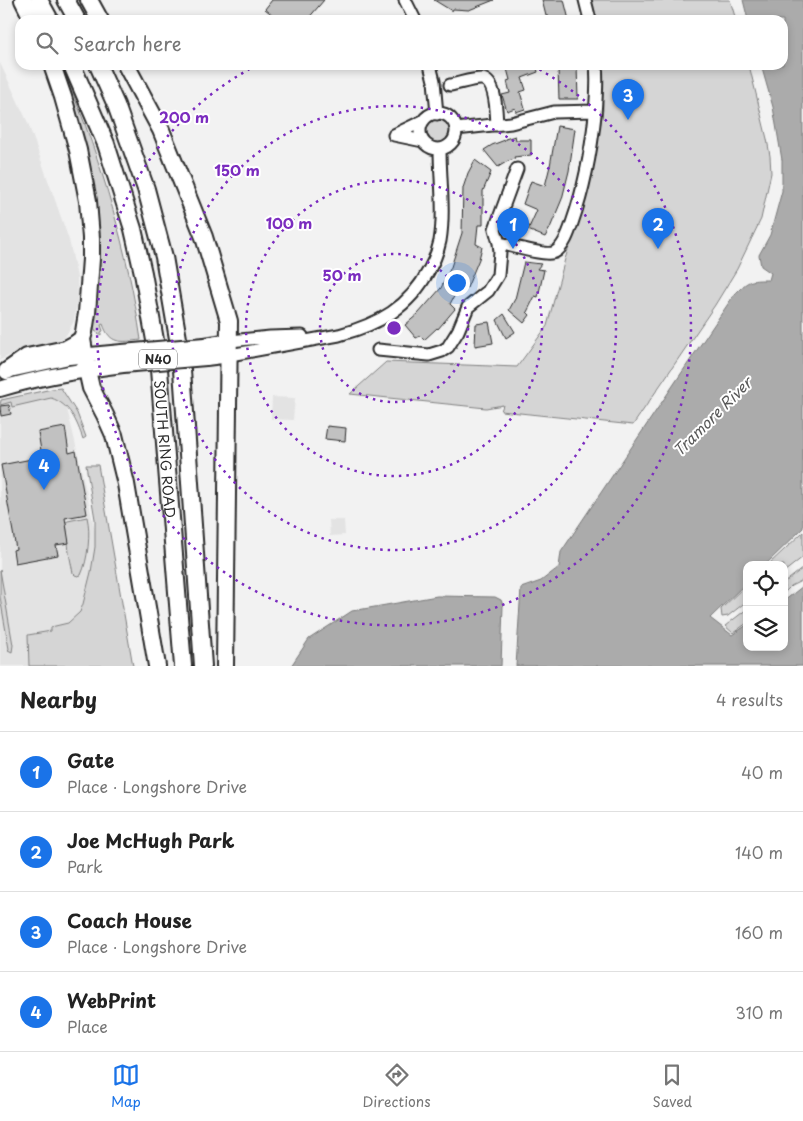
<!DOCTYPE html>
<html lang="en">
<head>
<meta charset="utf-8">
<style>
	:root { --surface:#fff; --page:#f2f2f2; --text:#222; --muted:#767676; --line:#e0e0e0; --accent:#1a73e8 }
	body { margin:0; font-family:"Playpen Sans",sans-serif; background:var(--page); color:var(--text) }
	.controls { position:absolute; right:15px; bottom:15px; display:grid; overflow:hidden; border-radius:10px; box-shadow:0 2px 8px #0003 }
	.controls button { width:45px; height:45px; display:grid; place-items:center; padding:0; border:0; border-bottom:1px solid var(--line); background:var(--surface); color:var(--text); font:25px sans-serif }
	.you { position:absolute; left:456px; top:282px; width:18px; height:18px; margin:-12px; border:4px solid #fff; border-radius:50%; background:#1a73e8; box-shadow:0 0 0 8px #1a73e833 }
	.badge { display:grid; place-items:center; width:32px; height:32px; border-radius:50%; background:var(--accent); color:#fff; font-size:16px; font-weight:700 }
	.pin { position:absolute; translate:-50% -41px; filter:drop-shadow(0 1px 2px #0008) }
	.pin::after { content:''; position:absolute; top:26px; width:18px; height:15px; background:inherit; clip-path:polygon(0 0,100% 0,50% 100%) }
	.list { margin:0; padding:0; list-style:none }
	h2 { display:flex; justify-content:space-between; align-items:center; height:65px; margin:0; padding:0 20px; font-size:21px }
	h2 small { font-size:16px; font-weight:400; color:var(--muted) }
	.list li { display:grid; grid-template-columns:32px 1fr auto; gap:15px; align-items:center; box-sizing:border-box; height:80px; padding:0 20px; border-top:1px solid var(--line) }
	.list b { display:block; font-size:19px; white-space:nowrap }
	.list p { margin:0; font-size:16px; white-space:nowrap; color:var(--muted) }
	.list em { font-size:16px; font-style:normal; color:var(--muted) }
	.icon { flex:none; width:28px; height:28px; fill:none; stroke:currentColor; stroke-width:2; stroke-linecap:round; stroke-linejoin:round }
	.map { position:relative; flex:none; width:803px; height:666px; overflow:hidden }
	.search { position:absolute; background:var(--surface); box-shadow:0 2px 8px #0003; left:15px; right:15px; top:15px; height:55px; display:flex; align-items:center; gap:12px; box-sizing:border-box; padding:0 18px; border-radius:15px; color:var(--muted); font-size:19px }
	.sheet { height:385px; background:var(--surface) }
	nav { display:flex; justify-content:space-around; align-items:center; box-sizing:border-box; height:70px; border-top:1px solid var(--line); background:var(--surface); font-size:14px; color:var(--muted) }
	nav a { display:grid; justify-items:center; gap:2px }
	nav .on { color:var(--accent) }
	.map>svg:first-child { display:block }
	.built { fill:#e3e3e3 }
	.green { fill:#d5d5d5; stroke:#808080 }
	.water { fill:#ababab; stroke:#787878 }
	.building { fill:#c1c1c1; stroke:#2b2b2b }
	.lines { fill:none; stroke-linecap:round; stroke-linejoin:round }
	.minor-casing { stroke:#2b2b2b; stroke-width:15 }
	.major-casing { stroke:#2b2b2b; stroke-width:18 }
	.highway-casing { stroke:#2b2b2b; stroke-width:20 }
	.minor { stroke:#fff; stroke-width:11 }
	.major { stroke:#fff; stroke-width:14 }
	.highway { stroke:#fff; stroke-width:16 }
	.major-bridge-casing { stroke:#2b2b2b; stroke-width:18; stroke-linecap:butt }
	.major-bridge { stroke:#fff; stroke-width:14 }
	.ring { fill:none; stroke:#7b2cbf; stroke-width:2.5; stroke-dasharray:2.5 5 }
	.labels { text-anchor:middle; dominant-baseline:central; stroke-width:4; stroke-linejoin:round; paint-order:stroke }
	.shield { fill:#fff; stroke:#6b6b6b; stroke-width:1 }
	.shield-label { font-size:12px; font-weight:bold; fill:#2b2b2b }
	.street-label { font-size:14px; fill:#2b2b2b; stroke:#fff }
	.water-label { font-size:15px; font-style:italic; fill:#585858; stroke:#fff }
	.centre { fill:#7b2cbf; stroke:#fff; stroke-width:2.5 }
	.ring-label { font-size:15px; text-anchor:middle; font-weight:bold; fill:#7b2cbf; stroke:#fff; stroke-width:4; stroke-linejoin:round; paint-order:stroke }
</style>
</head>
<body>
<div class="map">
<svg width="803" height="666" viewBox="0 0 803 666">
	<rect width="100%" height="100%" fill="#f2f2f2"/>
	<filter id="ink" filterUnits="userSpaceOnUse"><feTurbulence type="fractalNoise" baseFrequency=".02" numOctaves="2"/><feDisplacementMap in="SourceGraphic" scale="10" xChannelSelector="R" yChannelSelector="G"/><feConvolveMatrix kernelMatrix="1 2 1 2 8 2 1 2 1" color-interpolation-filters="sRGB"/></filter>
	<g filter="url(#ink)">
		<!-- built -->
		<path class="built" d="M0 63 28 123 69 240 77 277 78 298 74 321 65 337 53 342 25 348 0 360Z
			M53 388 64 397 73 433 98 544 116 666H0V400Z
			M272 397 295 398 293 420 271 419Z
			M329 520H344L345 535 330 536Z"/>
		<!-- green -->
		<path class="green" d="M588 0H730L736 20H594Z
			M602 65H749L767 139 770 156 771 173 761 219 737 269 715 305 633 425 501 411 503 405 486 408 350 394 386 362 517 367 547 326 565 259 592 177 603 110Z
			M63 76 67 79C102 162 128 251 141 340 121 342 110 345 103 324L101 325 103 331 101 332V335L95 331V329H90L99 248 97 214 94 188 87 156Z
			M426 131a12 12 0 1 1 24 0a12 12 0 1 1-24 0Z
			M61 388 77 413 86 437 83 439C77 422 70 404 51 398L12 407 11 402 0 405 1 400 52 389Z
			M86 465H98L133 666H29L28 635 51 631V627L68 623 80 612 83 604 91 572 95 547V519Z
			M87 517C91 533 88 560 81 575L78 576 75 575 73 573 69 553 66 522 68 521Z
			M803 532V557L784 572V565H768Z
			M803 568V580L791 586 784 593V583Z
			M0 570 13 645 12 652 8 650 9 649 0 597Z
			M747 584V601L728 616 722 617 721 609Z
			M747 609V623L733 633 725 626Z"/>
		<!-- water -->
		<path class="water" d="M743 0H803V528L765 565H747V582L710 618 732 635 747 625V647H784V601L803 586V666H516L521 588 541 581 559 567 561 552 734 295C749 280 748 280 769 280L771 273 761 266 759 255 770 235 782 191V160L773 107 761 65H783V20H748Z
			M437 596 495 597 501 600 503 605 501 666H291L309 639 352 611Z"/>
		<!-- building -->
		<path class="building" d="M272 0H324L307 20H279L265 9Z
			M434 0H494L469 10 453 9 452 11Z
			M542 0H564L569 20H549L548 16H546Z
			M506 65H536L538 72 522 78 526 90 520 92 525 109 516 112 515 108 507 111 502 95 510 93 507 81 510 80Z
			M577 67 578 99H559L558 68Z
			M557 126 575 129 569 171 562 199 550 228 545 237 528 230 537 210 523 204 531 181 545 186 550 166Z
			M515 136 516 140H531V155L514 157 515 159 508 161 498 167 484 150 492 145 505 140V139Z
			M475 160 491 172 483 191V225H478L476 244 482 247 479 259 467 288 461 286 459 290 458 289 450 304 455 309 449 316 438 329 437 328 424 340 420 336 416 338 405 325 418 314 441 288 451 267 462 233 463 188 468 173Z
			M524 262 541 264 537 269 544 270 538 297 535 296 527 312 530 315 524 323 509 310 515 299Z
			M504 314 515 332 506 338 497 320Z
			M489 322 493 343 475 346 476 324Z
			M9 405 11 414 1 416 0 406Z
			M327 426 346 428 345 441 325 439Z
			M65 427 69 453 76 451 87 514 65 518 69 543 56 545 58 555 15 563 13 550 16 549 1 465 42 457 38 432Z"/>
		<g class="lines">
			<defs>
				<path id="minor" d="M405 0 415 20
					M585 0 590 20
					M430 65 434 81 437 114
					M450 85C458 84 474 78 482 79 497 82 496 113 497 125
					M420 131a18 18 0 1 1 36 0a18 18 0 1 1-36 0Z
					M456 129 511 123 554 112 595 111
					M423 141 394 135 423 121
					M499 243C510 245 546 257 555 252 564 247 569 232 572 223 585 186 591 153 595 115 596 98 598 82 596 65
					M230 341 270 337 302 336
					M378 350 429 355 442 351 448 347 458 331 468 307 488 291 498 275 500 252 499 243 495 229 517 169
					M230 355 339 335C379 324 409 308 429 270 434 261 438 251 440 241 445 211 440 180 440 149"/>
				<path id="major" d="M205 345 230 341
					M206 358 230 355
					M10 370 69 357 122 352
					M0 389C39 377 83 370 123 365"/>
				<g id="highway">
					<path d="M23 0 33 20"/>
					<path d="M39 0 50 20"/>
					<path d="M66 0 77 20"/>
					<path d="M89 0 100 20"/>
					<path d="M52 65 63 97 78 150 88 201 91 238V259L87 313 84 332 82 339 87 370 91 388 105 415 114 435 126 484 157 666"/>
					<path id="s1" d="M72 65 106 144 133 229 143 273 158 357 183 666"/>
					<path d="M98 65 116 105 146 189 164 257 181 356 203 666"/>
					<path d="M126 65 161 130 204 237 229 321 225 666"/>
					<path d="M7 371 27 357 66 349 75 344 82 339"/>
				</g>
			</defs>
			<!-- minor casing -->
			<use href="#minor" class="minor-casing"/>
			<!-- major casing -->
			<use href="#major" class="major-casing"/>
			<!-- highway casing -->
			<use href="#highway" class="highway-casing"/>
			<!-- minor -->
			<use href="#minor" class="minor"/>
			<!-- major -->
			<use href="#major" class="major"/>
			<!-- highway -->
			<use href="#highway" class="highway"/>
			<defs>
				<path id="major-bridge" d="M122 352 205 345
					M123 365 206 358"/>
			</defs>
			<!-- major-bridge casing -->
			<use href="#major-bridge" class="major-bridge-casing"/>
			<!-- major-bridge -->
			<use href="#major-bridge" class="major-bridge"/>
		</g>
	</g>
	<!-- distance rings -->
	<g class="ring">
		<circle cx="394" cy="328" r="74"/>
		<circle cx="394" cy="328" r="148"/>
		<circle cx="394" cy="328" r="222"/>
		<path d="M533 66A297 297 0 1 1 255 66"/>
	</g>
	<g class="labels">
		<!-- shield labels -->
		<rect class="shield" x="139" y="349.5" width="38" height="19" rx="4"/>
		<g class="shield-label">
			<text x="158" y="359">N40</text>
		</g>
		<!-- street labels -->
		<g class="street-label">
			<text stroke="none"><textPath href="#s1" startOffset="398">SOUTH RING ROAD</textPath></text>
		</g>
		<!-- water labels -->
		<g class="water-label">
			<text transform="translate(712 416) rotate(-45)">Tramore River</text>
		</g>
	</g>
	<circle cx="394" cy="328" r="8" class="centre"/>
	<g class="ring-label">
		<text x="184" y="123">200 m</text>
		<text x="237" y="176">150 m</text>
		<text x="289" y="229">100 m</text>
		<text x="342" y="281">50 m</text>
	</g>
</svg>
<div class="controls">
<button><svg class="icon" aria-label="locate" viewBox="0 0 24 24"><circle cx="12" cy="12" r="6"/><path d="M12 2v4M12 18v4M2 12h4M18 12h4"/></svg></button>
<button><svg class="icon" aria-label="layers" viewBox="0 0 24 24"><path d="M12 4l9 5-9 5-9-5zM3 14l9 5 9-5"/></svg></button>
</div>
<div class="you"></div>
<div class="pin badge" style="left:513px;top:249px">1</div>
<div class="pin badge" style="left:658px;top:249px">2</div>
<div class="pin badge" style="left:628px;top:120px">3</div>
<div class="pin badge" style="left:44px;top:490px">4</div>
<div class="search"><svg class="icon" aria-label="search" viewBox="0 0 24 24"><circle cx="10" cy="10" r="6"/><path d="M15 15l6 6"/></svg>Search here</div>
</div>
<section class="sheet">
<h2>Nearby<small>4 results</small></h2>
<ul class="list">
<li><span class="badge">1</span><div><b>Gate</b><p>Place · Longshore Drive</p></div><em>40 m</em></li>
<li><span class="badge">2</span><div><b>Joe McHugh Park</b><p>Park</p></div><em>140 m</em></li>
<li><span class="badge">3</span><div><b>Coach House</b><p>Place · Longshore Drive</p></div><em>160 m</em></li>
<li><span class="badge">4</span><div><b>WebPrint</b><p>Place</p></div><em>310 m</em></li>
</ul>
</section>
<nav>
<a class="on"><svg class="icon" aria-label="map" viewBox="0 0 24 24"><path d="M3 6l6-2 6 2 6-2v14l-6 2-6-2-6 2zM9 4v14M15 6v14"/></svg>Map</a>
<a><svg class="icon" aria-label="directions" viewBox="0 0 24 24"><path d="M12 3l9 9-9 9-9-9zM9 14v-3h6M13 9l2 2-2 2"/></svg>Directions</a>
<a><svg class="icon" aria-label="saved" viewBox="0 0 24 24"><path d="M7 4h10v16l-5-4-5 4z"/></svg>Saved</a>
</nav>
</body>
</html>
